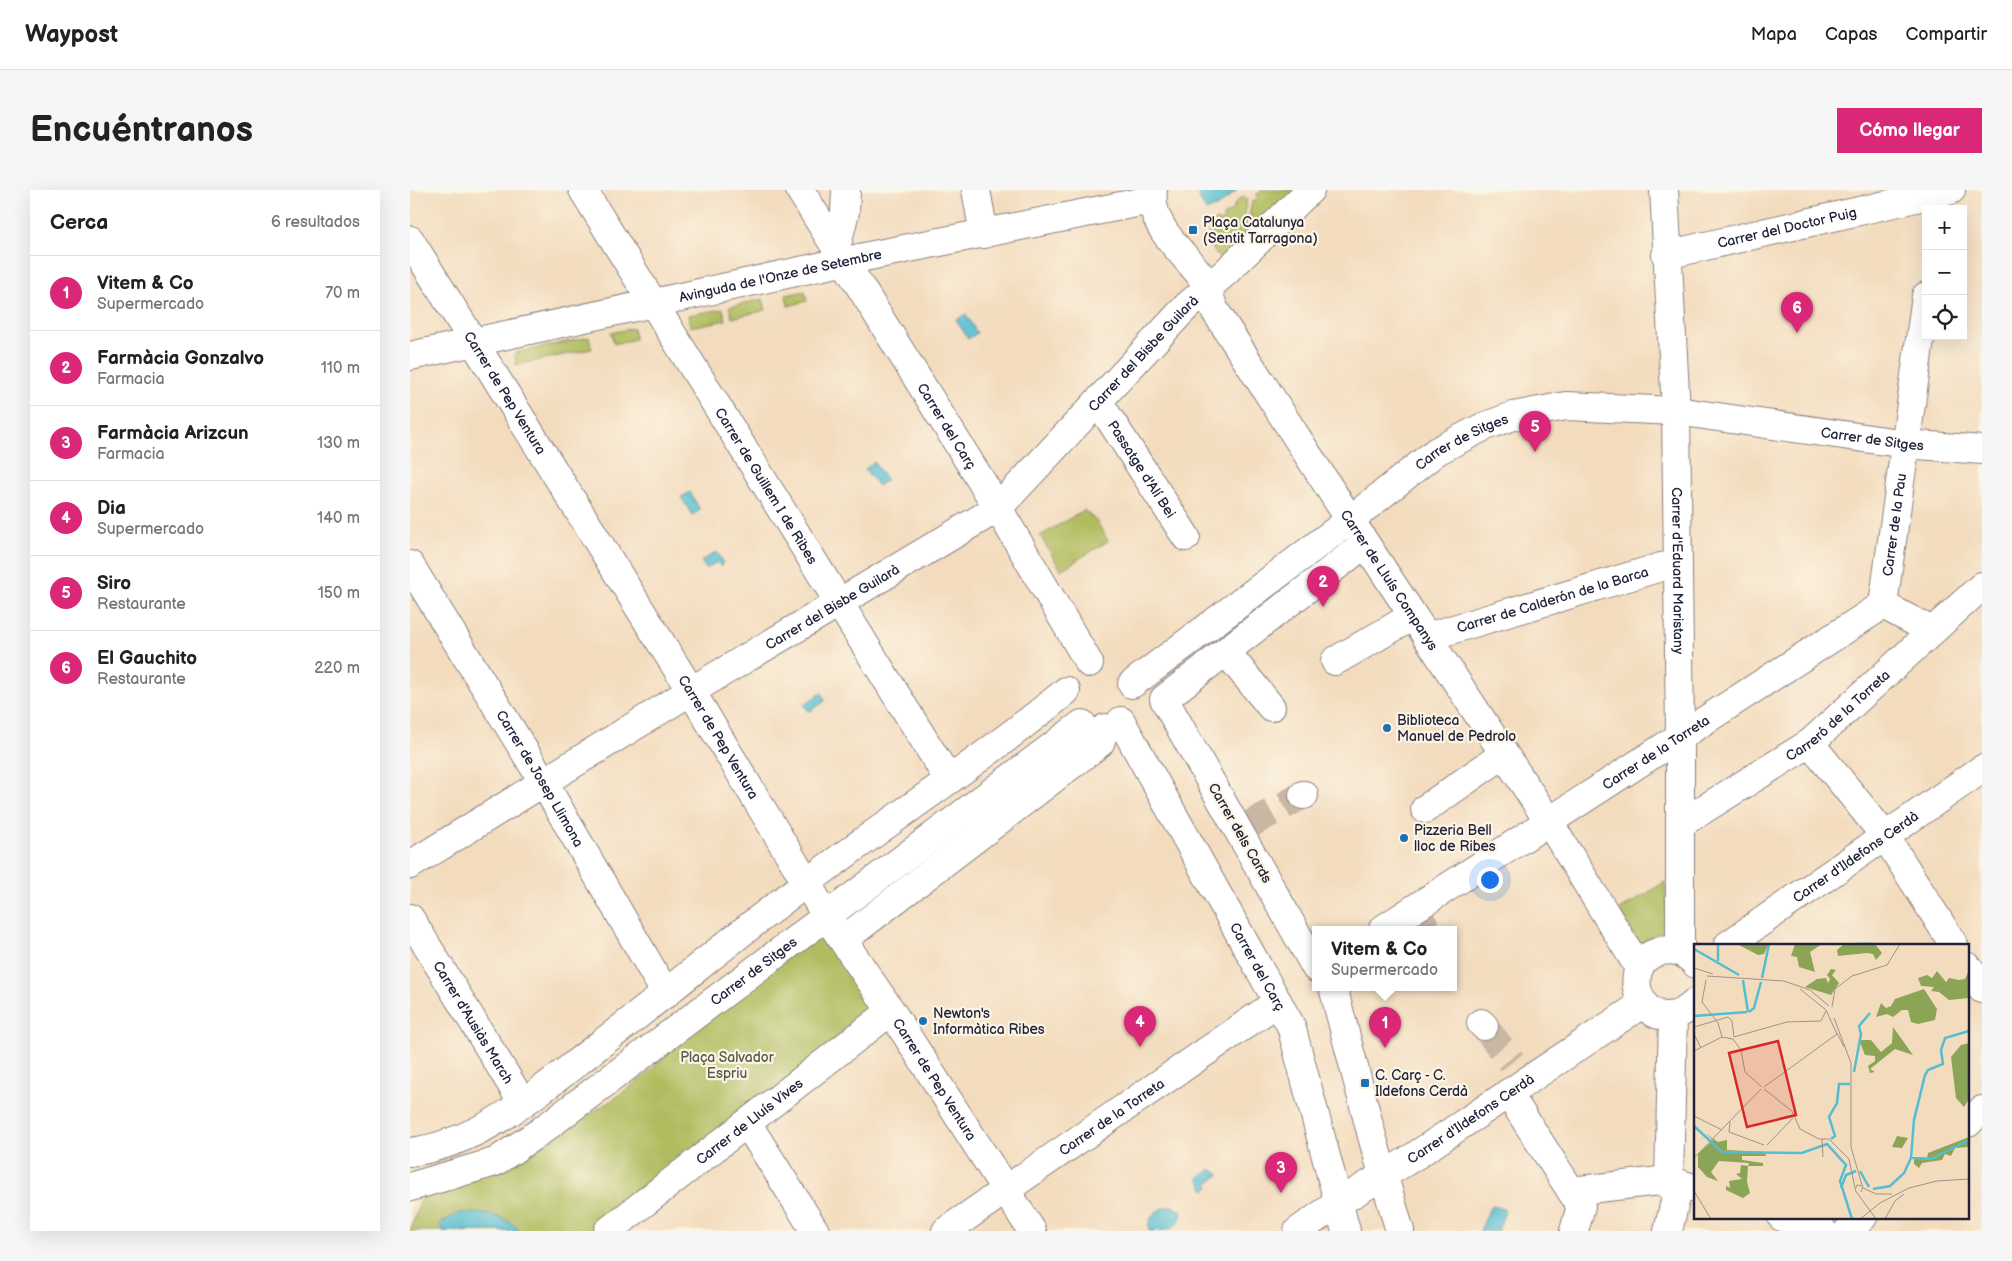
<!DOCTYPE html>
<html lang="es">
<head>
<meta charset="utf-8">
<style>
	:root { --surface:#fff; --page:#f6f6f6; --text:#222; --muted:#767676; --line:#e0e0e0; --accent:#db2777 }
	body { margin:0; font-family:"Balsamiq Sans",sans-serif; background:var(--page); color:var(--text) }
	.controls { position:absolute; right:15px; top:15px; display:grid; overflow:hidden; border-radius:0px; box-shadow:0 5px 20px #0002 }
	.controls button { width:45px; height:45px; display:grid; place-items:center; padding:0; border:0; border-bottom:1px solid var(--line); background:var(--surface); color:var(--text); font:25px sans-serif }
	.you { position:absolute; left:1079px; top:689px; width:18px; height:18px; margin:-12px; border:4px solid #fff; border-radius:50%; background:#1a73e8; box-shadow:0 0 0 8px #1a73e833 }
	.badge { display:grid; place-items:center; width:32px; height:32px; border-radius:50%; background:var(--accent); color:#fff; font-size:16px; font-weight:700 }
	.pin { position:absolute; translate:-50% -41px; filter:drop-shadow(0 1px 2px #0008) }
	.pin::after { content:''; position:absolute; top:26px; width:18px; height:15px; background:inherit; clip-path:polygon(0 0,100% 0,50% 100%) }
	.popup { position:absolute; left:902px; top:736px; width:145px; height:65px; box-sizing:border-box; display:grid; place-content:center; border-radius:0px; background:var(--surface); filter:drop-shadow(0 1px 4px #0005); font-size:16px; white-space:nowrap; color:var(--muted) }
	.popup b { font-size:19px; color:var(--text) }
	.popup::after { content:''; position:absolute; left:50%; top:100%; margin-left:-10px; border:10px solid transparent; border-top-color:var(--surface) }
	.list { margin:0; padding:0; list-style:none }
	h2 { display:flex; justify-content:space-between; align-items:center; height:65px; margin:0; padding:0 20px; font-size:21px }
	h2 small { font-size:16px; font-weight:400; color:var(--muted) }
	.list li { display:grid; grid-template-columns:32px 1fr auto; gap:15px; align-items:center; box-sizing:border-box; height:75px; padding:0 20px; border-top:1px solid var(--line) }
	.list b { display:block; font-size:19px; white-space:nowrap }
	.list p { margin:0; font-size:16px; white-space:nowrap; color:var(--muted) }
	.list em { font-size:16px; font-style:normal; color:var(--muted) }
	.icon { flex:none; width:28px; height:28px; fill:none; stroke:currentColor; stroke-width:2; stroke-linecap:round; stroke-linejoin:round }
	.map { position:relative; flex:none; width:1572px; height:1041px; overflow:hidden; border-radius:0px }
	header { display:flex; align-items:center; gap:30px; box-sizing:border-box; height:70px; padding:0 25px; background:var(--surface); border-bottom:1px solid var(--line) }
	header strong { font-size:24px }
	nav { display:flex; gap:28px; margin-inline-start:auto; font-size:18px }
	.intro { display:flex; align-items:center; justify-content:space-between; box-sizing:border-box; height:120px; padding:0 30px }
	h1 { margin:0; font-size:35px }
	.button { padding:12px 22px; border-radius:0px; background:var(--accent); color:#fff; font-size:18px; font-weight:700 }
	main { display:flex; gap:30px; padding:0 30px }
	aside { flex:1; background:var(--surface); border-radius:0px; box-shadow:0 5px 20px #0002 }
	.map>svg:first-child { display:block }
	.green { fill:#b0bc5e; stroke:#696f4c }
	.water { fill:#54bdd1; stroke:#3b7086 }
	.lines { fill:none; stroke-linecap:round; stroke-linejoin:round }
	.minor-tunnel { stroke:#c9b7a4; stroke-width:28; stroke-dasharray:28 14; stroke-linecap:butt }
	.minor-casing { stroke:#8a7f7c; stroke-width:30 }
	.minor { stroke:#fff; stroke-width:28 }
	.poi-dot { fill:#1f6fb2; stroke:#fcf5e5; stroke-width:2 }
	.labels { text-anchor:middle; dominant-baseline:central; stroke-width:4.5; stroke-linejoin:round; paint-order:stroke }
	.poi-label { font-size:14px; fill:#22223b; stroke:#fcf5e5; text-anchor:start }
	.street-label { font-size:14px; fill:#22223b; stroke:#fcf5e5 }
	.park-label { font-size:14px; fill:#545847; stroke:#fcf5e5 }
	.inset-river { fill:none; stroke:#54bdd1; stroke-width:2.5 }
	.inset-road { fill:none; stroke:#9f928a; stroke-width:1 }
	.view { fill:#d62828; fill-opacity:0.15; stroke:#d62828; stroke-width:2.5 }
	.inset-edge { fill:none; stroke:#22223b; stroke-width:2.5 }
</style>
</head>
<body>
<header>
<strong>Waypost</strong>
<nav><a>Mapa</a><a>Capas</a><a>Compartir</a></nav>
</header>
<div class="intro"><h1>Encuéntranos</h1><a class="button">Cómo llegar</a></div>
<main>
<aside>
<h2>Cerca<small>6 resultados</small></h2>
<ul class="list">
<li><span class="badge">1</span><div><b>Vitem &amp; Co</b><p>Supermercado</p></div><em>70 m</em></li>
<li><span class="badge">2</span><div><b>Farmàcia Gonzalvo</b><p>Farmacia</p></div><em>110 m</em></li>
<li><span class="badge">3</span><div><b>Farmàcia Arizcun</b><p>Farmacia</p></div><em>130 m</em></li>
<li><span class="badge">4</span><div><b>Dia</b><p>Supermercado</p></div><em>140 m</em></li>
<li><span class="badge">5</span><div><b>Siro</b><p>Restaurante</p></div><em>150 m</em></li>
<li><span class="badge">6</span><div><b>El Gauchito</b><p>Restaurante</p></div><em>220 m</em></li>
</ul>
</aside>
<div class="map">
<svg width="1572" height="1041" viewBox="0 0 1572 1041">
	<rect width="100%" height="100%" fill="#fcf5e5"/>
	<filter id="ink" filterUnits="userSpaceOnUse"><feTurbulence type="fractalNoise" baseFrequency=".02" numOctaves="2"/><feDisplacementMap in="SourceGraphic" scale="10" xChannelSelector="R" yChannelSelector="G"/><feConvolveMatrix kernelMatrix="1 2 1 2 8 2 1 2 1" color-interpolation-filters="sRGB"/></filter>
	<filter id="wash" filterUnits="userSpaceOnUse"><feTurbulence type="fractalNoise" baseFrequency=".0096" numOctaves="4" result="noise"/><feDisplacementMap in="SourceGraphic" scale="20" xChannelSelector="R" yChannelSelector="G"/><feGaussianBlur stdDeviation="1.12" result="paint"/><feColorMatrix in="noise" values="0 0 0 0 0 0 0 0 0 0 0 0 0 0 0 0 0 1.4 0 .05"/><feComposite in="paint" operator="in"/></filter>
	<g filter="url(#wash)">
		<rect width="100%" height="100%" fill="#f3dcbe"/>
		<!-- green -->
		<path class="green" d="M852 0H893L844 39 841 33 843 32 842 26 839 27 842 11 845 12 848 7 846 5Z
			M833 7 837 10C832 26 836 37 845 50L811 71C801 58 791 43 807 30L810 32 814 29 813 26 824 19V14Z
			M395 101 397 111 378 116 376 105Z
			M353 109 356 120 322 128 319 117Z
			M313 119 316 130 280 137 278 125Z
			M223 138 225 149 204 154 201 143Z
			M179 147 182 159 106 175 105 163Z
			M674 320 687 332 698 351 651 380 630 346Z
			M1255 692 1258 742 1244 745 1229 755 1210 720Z
			M418 737 473 819 182 1041H0L12 1006 155 938 204 909 237 884 278 842Z"/>
		<!-- water -->
		<path class="water" d="M788 0H827L810 15 796 21 790 10Z
			M556 124 567 143 558 149 546 130Z
			M464 272 477 290 468 296 455 279Z
			M280 302 290 320 282 325 271 307Z
			M307 362 313 371 311 377 307 372 296 379 291 371Z
			M412 503 415 511 399 522 394 514Z
			M801 979 810 985 798 993 800 997 795 1000 788 988Z
			M1081 1015 1094 1019 1095 1021 1088 1041H1070Z
			M762 1016 772 1021C770 1041 755 1041 739 1041 736 1027 749 1017 762 1016Z
			M49 1023C72 1023 93 1023 110 1041H33L29 1034Z"/>
	</g>
	<g filter="url(#ink)">
		<g class="lines">
			<!-- minor-tunnel -->
			<path class="minor-tunnel" d="M837 636 893 605
				M1011 730 1017 739
				M1074 836 1102 872"/>
			<defs>
				<g id="minor">
					<path id="s1" d="M173 0 539 590"/>
					<path id="s2" d="M390 0 588 318 679 473"/>
					<path d="M566 0 574 44"/>
					<path id="s3" d="M743 0C738 35 772 61 791 86 797 95 800 109 804 119L940 330 1139 632 1229 778"/>
					<path id="s4" d="M1254 0 1266 221 1270 545V761"/>
					<path id="s5" d="M0 50 281 501 417 727 481 821 622 1041"/>
					<path d="M426 58 435 22 436 0"/>
					<path id="s6" d="M1256 65 1541 0"/>
					<path id="s7" d="M0 166 459 66 741 10"/>
					<path id="s8" d="M688 211 776 347"/>
					<path id="s9" d="M0 375 134 593 256 804"/>
					<path id="s10" d="M1473 415 1516 106"/>
					<path d="M1473 415 1522 441"/>
					<path id="s11" d="M1017 447 1251 377 1268 375"/>
					<path d="M817 463 861 517"/>
					<path d="M925 471 1003 426"/>
					<path id="s12" d="M722 494 940 330 1027 261 1073 237 1103 226 1156 216 1266 221 1496 254 1572 260"/>
					<path id="s13" d="M711 531 881 836 936 1041"/>
					<path d="M1400 553 1475 646 1544 755"/>
					<path d="M893 605H894"/>
					<path d="M1015 619 1094 564"/>
					<path id="s14" d="M1270 634 1400 553 1572 396"/>
					<path id="s15" d="M0 675 281 501 588 318 777 116 816 82 900 0"/>
					<path id="s16" d="M0 728 112 912"/>
					<path id="s17" d="M973 739 1473 415"/>
					<path d="M433 750 690 553 695 538"/>
					<path id="s18" d="M1318 755 1572 579"/>
					<path d="M1286 774C1276 763 1266 758 1252 761 1201 770 1234 860 1286 812"/>
					<path d="M1558 777 1572 799"/>
					<path d="M906 778 754 509 955 354"/>
					<path d="M923 797 963 950 990 1041"/>
					<path d="M1071 833 1074 836"/>
					<path d="M1098 903 1161 1001 1259 990 1286 999"/>
					<path d="M337 933 405 1041"/>
					<path d="M1558 933 1572 920"/>
					<path d="M0 962C73 953 132 899 188 856 259 802 327 744 399 691 484 627 574 569 656 501"/>
					<path id="s19" d="M0 997 85 972 131 941 672 534"/>
					<path d="M1161 1001 1171 1016 1164 1041"/>
					<path d="M1372 1027 1413 1041"/>
					<path id="s20" d="M198 1041 481 821"/>
					<path id="s21" d="M536 1041 868 812"/>
					<path id="s22" d="M888 1041 928 1013 1005 966 1232 814"/>
					<path d="M1258 1041 1266 1007 1259 990 1263 827"/>
					<path d="M1438 1041 1453 1027"/>
				</g>
			</defs>
			<!-- minor casing -->
			<use href="#minor" class="minor-casing"/>
			<!-- minor -->
			<use href="#minor" class="minor"/>
		</g>
	</g>
	<!-- markers -->
	<g class="poi-dot">
		<rect x="778" y="35" width="10" height="10" rx="2.5"/>
		<circle cx="977" cy="538" r="5"/>
		<circle cx="994" cy="648" r="5"/>
		<circle cx="513" cy="831" r="5"/>
		<rect x="950" y="888" width="10" height="10" rx="2.5"/>
	</g>
	<g class="labels">
		<!-- poi labels -->
		<g class="poi-label">
			<text x="793" y="32">Plaça Catalunya<tspan x="793" dy="16">(Sentit Tarragona)</tspan></text>
			<text x="987" y="530">Biblioteca<tspan x="987" dy="16">Manuel de Pedrolo</tspan></text>
			<text x="1004" y="640">Pizzeria Bell<tspan x="1004" dy="16">lloc de Ribes</tspan></text>
			<text x="523" y="823">Newton's<tspan x="523" dy="16">Informàtica Ribes</tspan></text>
			<text x="965" y="885">C. Carç - C.<tspan x="965" dy="16">Ildefons Cerdà</tspan></text>
		</g>
		<!-- street labels -->
		<g class="street-label">
			<text stroke="none"><textPath href="#s6" startOffset="124">Carrer del Doctor Puig</textPath></text>
			<text stroke="none"><textPath href="#s7" startOffset="379">Avinguda de l'Onze de Setembre</textPath></text>
			<text stroke="none"><textPath href="#s15" startOffset="900">Carrer del Bisbe Guilarà</textPath></text>
			<text stroke="none"><textPath href="#s5" startOffset="180">Carrer de Pep Ventura</textPath></text>
			<text stroke="none"><textPath href="#s2" startOffset="278">Carrer del Carç</textPath></text>
			<text stroke="none"><textPath href="#s12" startOffset="830">Carrer de Sitges</textPath></text>
			<text stroke="none"><textPath href="#s12" startOffset="410">Carrer de Sitges</textPath></text>
			<text stroke="none"><textPath href="#s8" startOffset="81">Passatge d'Alí Bei</textPath></text>
			<text stroke="none"><textPath href="#s1" startOffset="348">Carrer de Guillem I de Ribes</textPath></text>
			<text stroke="none"><textPath href="#s10" startOffset="81">Carrer de la Pau</textPath></text>
			<text stroke="none"><textPath href="#s4" startOffset="381">Carrer d'Eduard Maristany</textPath></text>
			<text stroke="none"><textPath href="#s3" startOffset="460">Carrer de Lluís Companys</textPath></text>
			<text stroke="none"><textPath href="#s11" startOffset="131">Carrer de Calderón de la Barca</textPath></text>
			<text stroke="none"><textPath href="#s15" startOffset="495">Carrer del Bisbe Guilarà</textPath></text>
			<text stroke="none"><textPath href="#s14" startOffset="192">Carreró de la Torreta</textPath></text>
			<text stroke="none"><textPath href="#s5" startOffset="585">Carrer de Pep Ventura</textPath></text>
			<text stroke="none"><textPath href="#s17" startOffset="325">Carrer de la Torreta</textPath></text>
			<text stroke="none"><textPath href="#s9" startOffset="250">Carrer de Josep Llimona</textPath></text>
			<text transform="translate(830 643) rotate(60)">Carrer dels Cards</text>
			<text stroke="none"><textPath href="#s18" startOffset="155">Carrer d'Ildefons Cerdà</textPath></text>
			<text stroke="none"><textPath href="#s13" startOffset="281">Carrer del Carç</textPath></text>
			<text stroke="none"><textPath href="#s19" startOffset="410">Carrer de Sitges</textPath></text>
			<text stroke="none"><textPath href="#s16" startOffset="122">Carrer d'Ausiàs March</textPath></text>
			<text stroke="none"><textPath href="#s5" startOffset="990">Carrer de Pep Ventura</textPath></text>
			<text stroke="none"><textPath href="#s21" startOffset="201">Carrer de la Torreta</textPath></text>
			<text stroke="none"><textPath href="#s22" startOffset="206">Carrer d'Ildefons Cerdà</textPath></text>
			<text stroke="none"><textPath href="#s20" startOffset="179">Carrer de Lluís Vives</textPath></text>
		</g>
		<!-- park labels -->
		<g class="park-label">
			<text x="317" y="867">Plaça Salvador<tspan x="317" dy="16">Espriu</tspan></text>
		</g>
	</g>
	<!-- overview -->
	<g transform="translate(1284 754)">
		<rect width="275" height="275" fill="#f3dcbe"/>
		<path d="M43 0H73L74 1 70 10 64 11ZM101 0H128L116 8 121 28 105 23 103 13 97 12ZM150 0H181L188 9 182 16 179 10 173 9 144 12 143 6ZM137 25 142 26 138 31 145 39 137 51 111 43 123 35 132 34 134 39 136 35 133 31ZM275 26V54L255 56 245 48 237 47 240 43 227 42 224 34 233 31 238 34 243 27 252 38 255 34 265 36 271 35ZM230 45 243 65 241 76 224 80 217 78 214 66H208L199 73 193 70 182 73 187 59 192 64 197 62 201 55ZM199 83 219 111 201 105 176 125 181 128 176 129 174 122 181 117V112L171 111 165 96H177L187 108 198 99ZM275 99V155L270 163 262 154 257 113 267 101ZM11 189 24 198 33 196V206L71 208 72 212H48V216L69 219V222H54L53 238 56 249 49 254 32 246V242L36 244 35 237 48 235 42 230 46 229 47 221 54 222 55 219 25 217 17 228 24 237 13 233 4 223V210L19 196ZM203 192 214 194 208 204 198 203ZM275 193V203L261 204 257 212 251 210 248 216 228 219 225 224 220 220V213L233 214 234 209Z" fill="#8ca455"/>
		<path class="inset-river" d="M24 0V17M163 0H179M0 5 45 31M68 34 75 0M49 36 54 68M55 68 60 64 67 38M0 72 53 68M160 128 167 90 165 82 176 69M0 182 28 208 108 209 133 200 152 221 146 237 158 275M137 195 141 192 135 173 143 159 145 140H156M218 214 237 215 275 196M166 227 175 243M147 244 152 231 162 227M179 245 196 242 210 229 217 214 220 176 231 131 234 126 249 120 247 106 251 94 275 87"/>
		<path class="inset-road" d="M0 24 19 30M13 32 90 37 116 46 135 62M12 36 8 58 24 79 28 93M106 45 132 66M138 63 141 45 158 32 193 21 206 0M140 74 157 119V203L168 241M0 83 34 73 38 77 40 93M143 89 150 103M0 90 7 104M40 93 93 78 127 77 132 67M0 107 28 93 39 95 47 106 51 128 68 143M70 143 143 90 132 66M70 145 98 167 106 185 125 195H135L155 215 161 244M0 172 28 186M36 178 35 188 70 201M128 195 129 213M73 201 99 174M0 214 67 145M169 244 182 250H198M0 247 17 275M167 248 169 242 163 241 161 246 182 275M166 275 186 259 215 244 243 237 275 235M191 275 201 257 210 250"/>
		<path class="view" d="M84 97 102 171 53 183 35 109Z"/>
		<rect width="275" height="275" class="inset-edge"/>
	</g>
</svg>
<div class="controls">
<button>+</button>
<button>−</button>
<button><svg class="icon" aria-label="locate" viewBox="0 0 24 24"><circle cx="12" cy="12" r="6"/><path d="M12 2v4M12 18v4M2 12h4M18 12h4"/></svg></button>
</div>
<div class="you"></div>
<div class="pin badge" style="left:975px;top:858px">1</div>
<div class="popup"><b>Vitem &amp; Co</b>Supermercado</div>
<div class="pin badge" style="left:913px;top:417px">2</div>
<div class="pin badge" style="left:871px;top:1003px">3</div>
<div class="pin badge" style="left:730px;top:857px">4</div>
<div class="pin badge" style="left:1125px;top:262px">5</div>
<div class="pin badge" style="left:1387px;top:143px">6</div>
</div>
</main>
</body>
</html>
